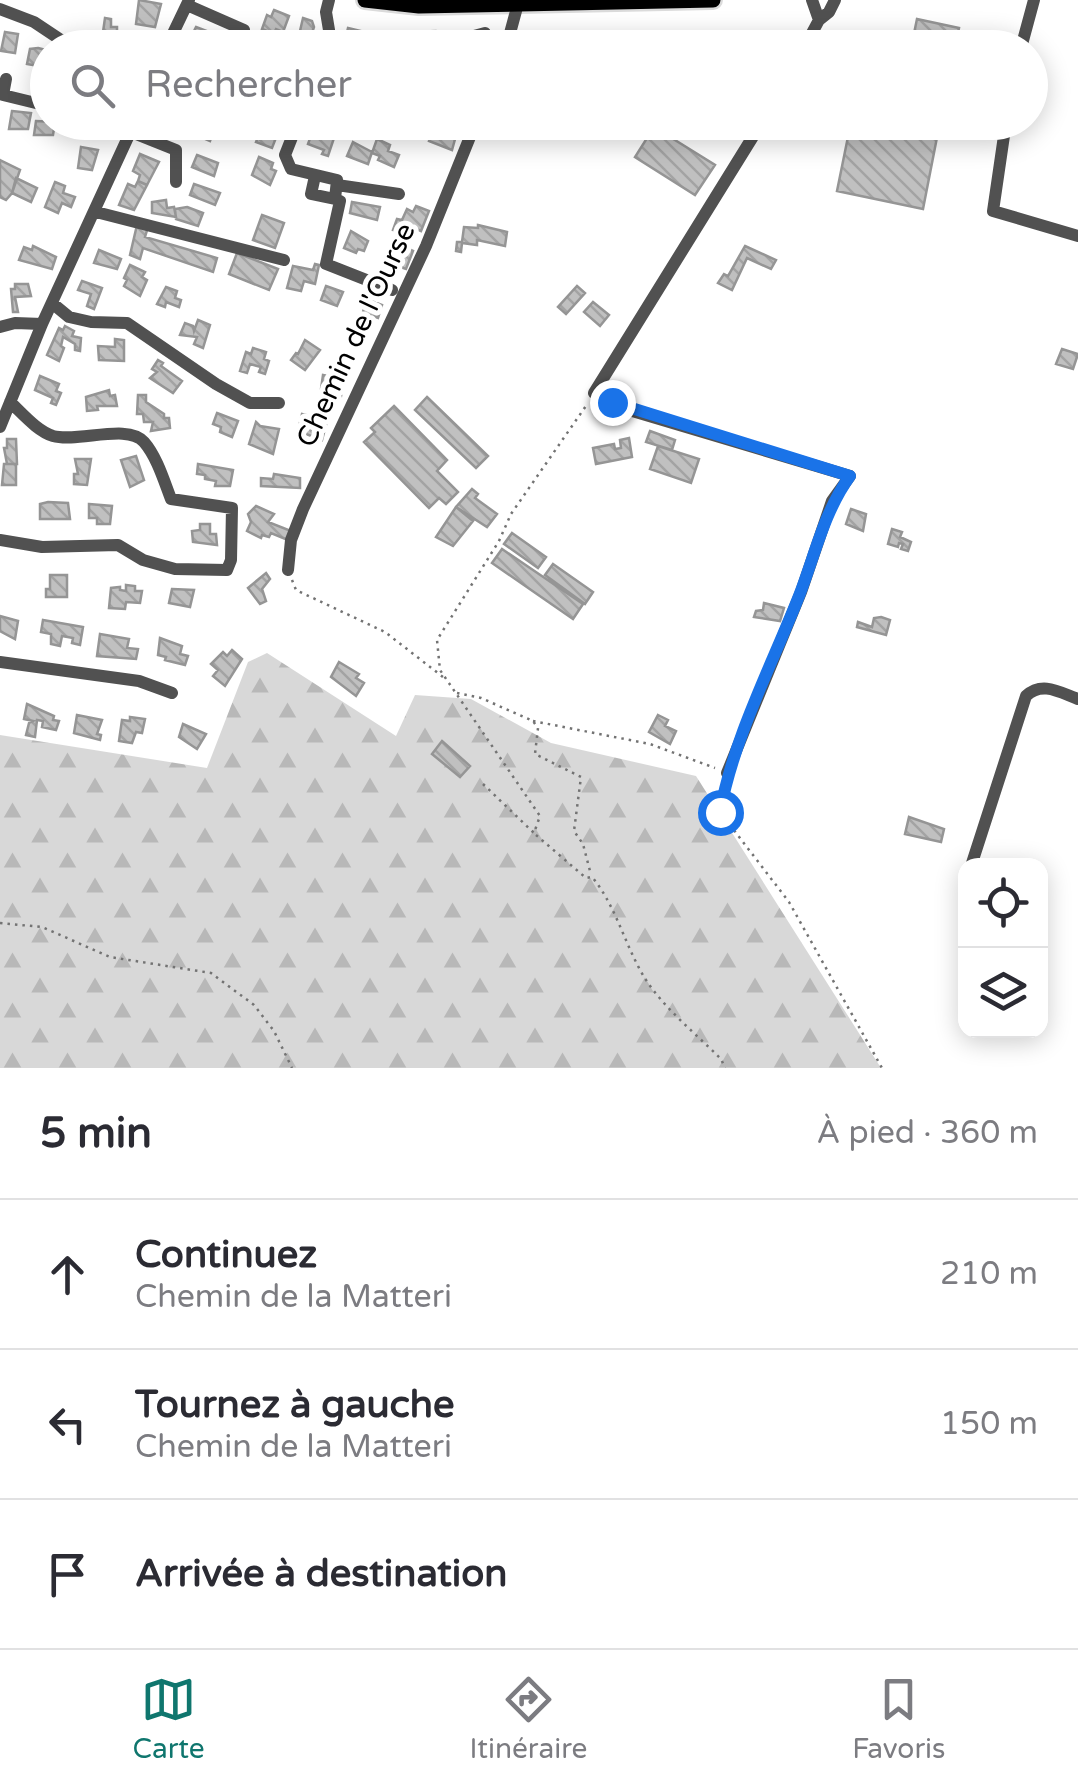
<!DOCTYPE html>
<html lang="fr">
<head>
<meta charset="utf-8">
<style>
	:root { --surface:#fff; --page:#f7f7f7; --text:#2b2b33; --muted:#7c7c81; --line:#e1e1e2; --accent:#0f766e }
	body { margin:0; font-family:"Varela Round",sans-serif; background:var(--page); color:var(--text) }
	.controls { position:absolute; right:30px; bottom:30px; display:grid; overflow:hidden; border-radius:20px; box-shadow:0 5px 25px #0003 }
	.controls button { width:90px; height:90px; display:grid; place-items:center; padding:0; border:0; border-bottom:2px solid var(--line); background:var(--surface); color:var(--text); font:50px sans-serif }
	.stop { position:absolute; width:30px; height:30px; margin:-22px; border:8px solid #1a73e8; border-radius:50%; background:#fff }
	.stop.end { background:#1a73e8; border-color:#fff; box-shadow:0 2px 10px #0008 }
	.list { margin:0; padding:0; list-style:none }
	h2 { display:flex; justify-content:space-between; align-items:center; height:130px; margin:0; padding:0 40px; font-size:42px }
	h2 small { font-size:32px; font-weight:400; color:var(--muted) }
	.list li { display:grid; grid-template-columns:65px 1fr auto; gap:30px; align-items:center; box-sizing:border-box; height:150px; padding:0 40px; border-top:2px solid var(--line) }
	.list b { display:block; font-size:38px; white-space:nowrap }
	.list p { margin:0; font-size:32px; white-space:nowrap; color:var(--muted) }
	.list em { font-size:32px; font-style:normal; color:var(--muted) }
	.icon { flex:none; width:55px; height:55px; fill:none; stroke:currentColor; stroke-width:2; stroke-linecap:round; stroke-linejoin:round }
	.map { position:relative; flex:none; width:1078px; height:1068px; overflow:hidden }
	.search { position:absolute; background:var(--surface); box-shadow:0 5px 25px #0003; left:30px; right:30px; top:30px; height:110px; display:flex; align-items:center; gap:25px; box-sizing:border-box; padding:0 35px; border-radius:55px; color:var(--muted); font-size:38px }
	.sheet { height:580px; background:var(--surface) }
	nav { display:flex; justify-content:space-around; align-items:center; box-sizing:border-box; height:140px; border-top:2px solid var(--line); background:var(--surface); font-size:28px; color:var(--muted) }
	nav a { display:grid; justify-items:center; gap:5px }
	nav .on { color:var(--accent) }
	.map>svg:first-child { display:block }
	.forest { fill:url(#forest-firs) }
	.building { fill:url(#building-back-hatch); stroke:#959595; stroke-width:2.5 }
	.lines { fill:none; stroke-linecap:round; stroke-linejoin:round }
	.major-casing { stroke:#dbdbdb; stroke-width:20 }
	.path { stroke:#737373; stroke-width:2.5; stroke-dasharray:2.5 5; stroke-linecap:butt }
	.minor { stroke:#515151; stroke-width:12 }
	.major { stroke:#000; stroke-width:15 }
	.route { stroke:#1a73e8; stroke-width:12 }
	.labels { text-anchor:middle; dominant-baseline:central; stroke-width:10; stroke-linejoin:round; paint-order:stroke }
	.street-label { font-size:28px; fill:#000; stroke:#fff }
</style>
</head>
<body>
<div class="map">
<svg width="1078" height="1068" viewBox="0 0 1078 1068">
	<defs>
		<pattern id="forest-firs" width="22" height="20" patternUnits="userSpaceOnUse" patternTransform="scale(2.5)"><rect width="22" height="20" fill="#d8d8d8"/><path d="M5 1l3.5 6h-7zM16 11l3.5 6h-7z" fill="#b8b8b8"/></pattern>
		<pattern id="building-back-hatch" width="6" height="6" patternUnits="userSpaceOnUse" patternTransform="scale(2.5)"><rect width="6" height="6" fill="#c0c0c0"/><path d="M-1 5l2 2M0 0l6 6M5-1l2 2" fill="none" stroke="#a3a3a3"/></pattern>
	</defs>
	<rect width="100%" height="100%" fill="#fff"/>
	<!-- forest -->
	<path class="forest" d="M267 653 396 736 415 695 471 699 551 743 696 776 881 1068H0V735L207 768 248 662Z"/>
	<!-- building -->
	<path class="building" d="M139 0 161 4 155 27 136 24Z
		M274 10 289 16 283 32 276 29 274 33 281 36 279 42 270 39 272 33 262 29 267 15 271 17Z
		M105 18 111 19V27H117V32L122 33 120 45 102 39Z
		M303 18 312 21 314 27 311 36 318 39 315 48H296Z
		M917 19 959 28 955 48H911Z
		M196 27 217 35 212 48 196 42 199 35 193 33Z
		M348 28 377 35 374 47 348 45 345 41Z
		M435 31 432 43 427 42 425 48H408L412 32Z
		M5 32 18 34 15 53 1 51Z
		M387 33 411 38 408 48 385 44Z
		M217 35 241 39 238 48H212Z
		M38 48 46 50 44 67 27 64 30 49Z
		M12 111 31 113 28 129H9Z
		M36 121 55 122 53 135H34Z
		M194 122 214 130 210 141 185 130 188 122Z
		M264 122 281 125 272 148 256 142Z
		M794 122H832L827 136 793 127Z
		M851 122H940L923 209 837 191Z
		M441 125 457 132 452 150 429 141 432 133 437 135Z
		M654 127 715 165 695 195 635 157Z
		M324 131 335 135 328 156 322 154 324 150 308 144 312 133 319 135Z
		M377 139 390 145 388 151 399 155 394 167 378 160 380 156 372 153Z
		M353 142 372 152 368 164 347 156Z
		M81 147 98 150 92 170 78 168Z
		M140 154 159 162 147 185 138 181 140 175 133 171Z
		M197 155 218 163 214 176 192 167Z
		M259 157 273 163 271 169 276 171 270 185 252 175Z
		M0 160 20 170 12 193 6 200 0 197Z
		M16 178 37 188 31 202 12 193Z
		M138 181 147 185 134 210 119 205 128 184 135 187Z
		M55 182 65 186 63 193 75 197 71 207 62 203 58 213 45 207Z
		M194 184 220 193 215 205 190 195Z
		M166 200 167 208 174 207 176 217 152 213V202Z
		M352 202 380 207 377 220 350 213Z
		M416 206 429 211 421 231 412 227 410 232 401 228 399 232 393 230 397 219 402 220 407 209 413 212Z
		M187 207 203 213 198 226 176 219 175 209Z
		M262 215 284 223 275 248 253 240Z
		M137 225 148 227 145 237 217 258 213 272 143 248 140 259 130 255Z
		M478 225 507 232 505 246 477 240V245L462 243 461 252 456 251 457 242H462L464 227 478 228Z
		M351 231 368 241 364 251 358 249 356 253 344 248Z
		M394 242 413 251 406 269 391 264 393 260 388 258Z
		M33 246 56 257 52 269 19 260 24 247 32 250Z
		M745 246 776 260 771 269 747 258 732 290 718 283 724 274 728 276Z
		M99 250 121 259 117 269 94 263Z
		M237 253 278 269 269 290 229 274Z
		M315 264 319 265 315 284 304 281 301 291 287 288 293 266 313 270Z
		M130 265 145 272 142 277 147 280 140 296 124 286 127 280 124 278Z
		M82 281 102 288 94 309 87 306 91 294 78 290Z
		M15 284H28L31 296 15 297 18 312H13L11 289H15Z
		M326 286 343 292 337 306 321 300Z
		M577 286 585 293 566 314 558 307Z
		M166 287 177 291 175 298 181 300 179 307 166 302 165 307 157 304Z
		M366 292 376 296 374 302 382 305 378 318 363 313Z
		M593 302 609 315 600 326 584 312Z
		M198 320 210 325 203 348 194 344 197 337 180 335 185 323 193 326 194 331Z
		M65 326 74 331 72 336 81 338 80 351 75 350V344L63 337 61 346 64 348 59 361 47 355 59 328 63 330Z
		M115 339 124 340V361L99 360 98 346 115 347Z
		M305 340 320 350 305 370 291 360 296 353 298 354Z
		M253 348 266 352 264 359 269 361 265 374 259 372 261 367 250 364 247 373 240 371 246 352 251 354Z
		M1062 349 1078 354 1073 369 1056 364Z
		M158 360 163 363 161 366 182 381 173 393 150 378 157 372 152 369Z
		M323 375 344 379 341 396 334 395 335 392 321 389Z
		M40 376 59 384 56 391 61 393 56 405 51 403 53 398 35 390Z
		M109 390 110 396 115 395 117 406H97L98 410 87 411 86 397Z
		M138 395H146V402L164 414V418H169L170 428 151 431 153 422H144L143 414H137Z
		M427 397 488 456 476 468 415 410Z
		M394 406 447 460 437 471 458 492 446 504 439 498 429 508 364 442 375 432 371 428Z
		M217 413 238 421 232 437 220 432 221 427 213 424Z
		M302 414 313 417 312 422 326 425 322 440 298 431Z
		M256 422 260 426 279 429 273 454 249 444Z
		M650 431 675 440 672 450 646 442Z
		M629 438 632 457 596 464 593 448 614 444 615 449 621 448 620 440Z
		M7 439H16L17 464H7L4 448H7Z
		M658 446 699 459 691 483 650 469Z
		M136 456 144 480 130 487 121 460Z
		M75 459H91L87 485 74 484V474H78Z
		M4 464H16V485H2Z
		M198 464 233 470 230 486H215L216 481 205 479V475L197 474Z
		M274 474 300 478V488L261 486V478L273 479Z
		M472 489 478 494 475 498 497 514 487 527 456 507Z
		M48 502 68 503 70 519H40V504Z
		M89 504 112 506 110 524H97V518H89Z
		M256 506 274 514 268 522 291 531 288 540 271 533 269 537 262 535 261 538 247 531 251 522 248 514Z
		M456 507 473 521 453 546 436 537Z
		M851 509 866 514 863 531 846 524Z
		M200 524H210V534H216L217 545 193 542 192 531 200 530Z
		M892 529 902 532 900 537 911 542 908 551 901 549 903 544 899 543 898 547 888 544Z
		M512 533 546 557 538 568 504 544Z
		M502 549 583 604 573 619 492 563Z
		M553 564 593 592 585 604 545 575Z
		M266 573 270 579 262 589 266 601 260 604 248 588Z
		M50 575H67V597H46V589H50Z
		M126 585 135 586V591H142L140 603 126 602 125 609 109 608 111 588 120 587V590L126 591Z
		M172 589 194 590 190 607 169 603Z
		M764 603 784 608 780 621 754 617 756 611 763 610Z
		M0 616 18 621 15 639 0 631Z
		M881 617 890 620 886 635 857 627 858 622 872 627 874 618Z
		M43 620 83 627 80 645 72 643 73 638 62 636 60 646 51 644V634L41 632Z
		M100 634 129 639 127 648 138 649 136 659 97 656Z
		M160 638 182 646 180 654 188 656 185 665 165 660 166 657 158 655Z
		M232 650 242 659 225 686 213 676 218 670 211 664 223 652 227 656Z
		M339 662 359 674 356 678 364 683 356 696 331 677Z
		M27 704 54 716 53 720 59 721 56 730 42 727 43 721 37 720 35 737 26 735 29 723 33 721 24 719Z
		M77 715 102 720 97 734 101 735 100 740 74 733Z
		M658 715 668 720 665 726 676 731 670 744 649 732Z
		M130 717 145 719 142 733 136 732 132 743 119 741 122 720 130 721Z
		M183 724 206 734 197 749 179 737Z
		M442 741 470 766 460 777 432 754Z
		M909 817 944 829 941 842 905 834Z"/>
	<g class="lines">
		<defs>
			<path id="major" d="M365 0 419 6 713 0"/>
		</defs>
		<!-- major casing -->
		<use href="#major" class="major-casing"/>
		<!-- path -->
		<path class="path" d="M292 580 296 590 385 632 443 677
			M457 693 481 698 533 721 538 728 535 754 581 777 574 831 583 844 591 875
			M533 721 650 744 715 768
			M725 783 720 812 789 902 882 1068
			M483 784 534 833 540 816 440 670 437 640 499 541 511 514 588 403
			M536 835 586 878 592 877C617 907 625 947 646 980 665 1009 696 1034 721 1059L725 1068
			M0 923 42 927 110 957 211 973 254 1005 274 1031 292 1068"/>
		<!-- minor -->
		<path class="minor" d="M329 0 326 12 332 48
			M812 0 819 20 829 12 835 0
			M187 5 244 30
			M0 9 34 22 73 48
			M166 48 189 0
			M456 48 459 40 485 33
			M506 48 519 0
			M804 48 819 20
			M1021 48 1034 0
			M6 79 3 95 48 106
			M298 122 285 155 291 169 337 180 335 199 311 194 315 176
			M1006 122 993 211 1078 236
			M131 132 176 150V182
			M337 185 399 194
			M335 199 340 201 326 264 392 290
			M96 212 284 260
			M52 303 69 317 91 322 127 323 216 384 250 403H279
			M0 327 15 323 42 324
			M0 427 42 324 135 122
			M0 540 42 547 118 545 143 560 175 569 227 570 231 560 232 508 171 499C164 481 157 457 144 442 128 423 78 443 53 436 37 431 23 414 10 402
			M288 570 291 540 303 509 426 246 476 122
			M0 662 139 681 172 693
			M727 773 801 592 832 501 850 476 629 410 594 393 762 122
			M972 863 1026 696C1042 681 1059 692 1078 699"/>
		<!-- major -->
		<use href="#major" class="major"/>
	</g>
	<g class="lines">
		<!-- route -->
		<path class="route" d="M612 402 850 476C824 512 815 555 799 596 771 667 734 737 720 812"/>
	</g>
	<g class="labels">
		<!-- street labels -->
		<g class="street-label">
			<text transform="translate(356 335) rotate(-65)">Chemin de l'Ourse</text>
		</g>
	</g>
</svg>
<div class="controls">
<button><svg class="icon" aria-label="locate" viewBox="0 0 24 24"><circle cx="12" cy="12" r="6"/><path d="M12 2v4M12 18v4M2 12h4M18 12h4"/></svg></button>
<button><svg class="icon" aria-label="layers" viewBox="0 0 24 24"><path d="M12 4l9 5-9 5-9-5zM3 14l9 5 9-5"/></svg></button>
</div>
<div class="stop" style="left:720px;top:812px"></div>
<div class="stop end" style="left:612px;top:402px"></div>
<div class="search"><svg class="icon" aria-label="search" viewBox="0 0 24 24"><circle cx="10" cy="10" r="6"/><path d="M15 15l6 6"/></svg>Rechercher</div>
</div>
<section class="sheet">
<h2>5 min<small>À pied · 360 m</small></h2>
<ul class="list">
<li><svg class="icon" aria-label="ahead" viewBox="0 0 24 24"><path d="M12 20V5M6 11l6-6 6 6"/></svg><div><b>Continuez</b><p>Chemin de la Matteri</p></div><em>210 m</em></li>
<li><svg class="icon" aria-label="left" viewBox="0 0 24 24"><path d="M17 20v-9H6M10 6l-5 5 5 5"/></svg><div><b>Tournez à gauche</b><p>Chemin de la Matteri</p></div><em>150 m</em></li>
<li><svg class="icon" aria-label="arrive" viewBox="0 0 24 24"><path d="M6 21V4h12l-3 4 3 4H6"/></svg><div><b>Arrivée à destination</b></div></li>
</ul>
</section>
<nav>
<a class="on"><svg class="icon" aria-label="map" viewBox="0 0 24 24"><path d="M3 6l6-2 6 2 6-2v14l-6 2-6-2-6 2zM9 4v14M15 6v14"/></svg>Carte</a>
<a><svg class="icon" aria-label="directions" viewBox="0 0 24 24"><path d="M12 3l9 9-9 9-9-9zM9 14v-3h6M13 9l2 2-2 2"/></svg>Itinéraire</a>
<a><svg class="icon" aria-label="saved" viewBox="0 0 24 24"><path d="M7 4h10v16l-5-4-5 4z"/></svg>Favoris</a>
</nav>
</body>
</html>
